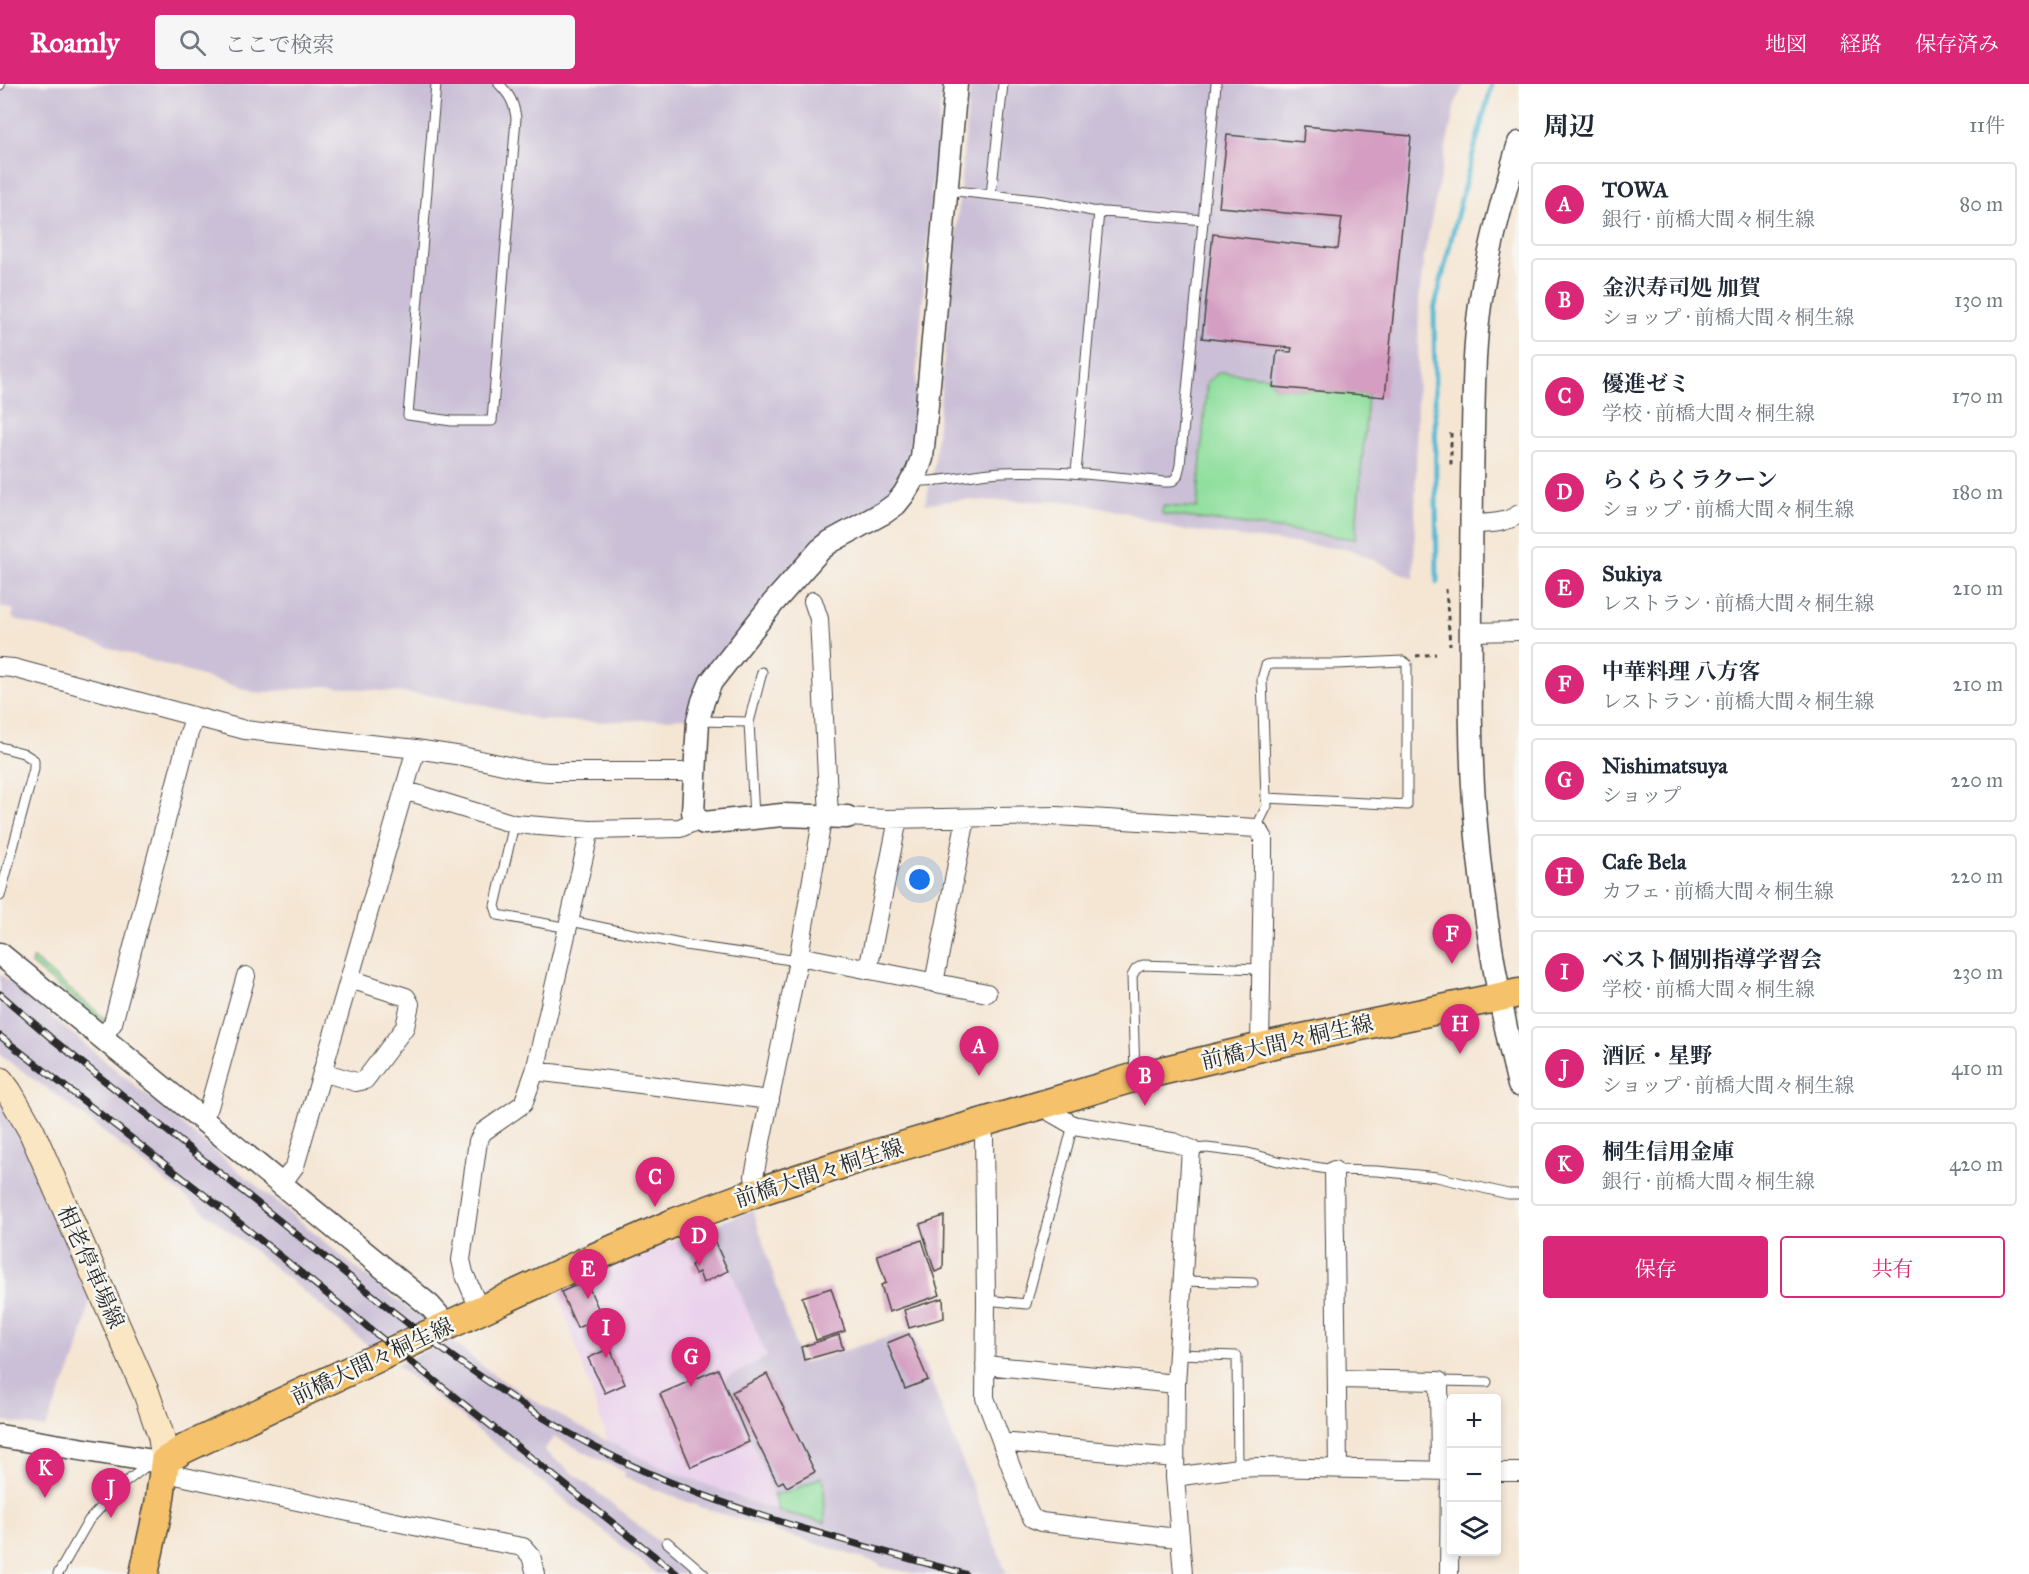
<!DOCTYPE html>
<html lang="ja">
<head>
<meta charset="utf-8">
<style>
	:root { --surface:#fff; --page:#f6f6f7; --text:#1f2937; --muted:#747a83; --line:#e0e1e3; --accent:#db2777 }
	body { margin:0; font-family:"IM FELL Great Primer","Noto Serif JP",serif; background:var(--page); color:var(--text) }
	.controls { position:absolute; right:18px; bottom:18px; display:grid; overflow:hidden; border-radius:6px; box-shadow:0 3px 9px #0003 }
	.controls button { width:54px; height:54px; display:grid; place-items:center; padding:0; border:0; border-bottom:2px solid var(--line); background:var(--surface); color:var(--text); font:30px sans-serif }
	.you { position:absolute; left:920px; top:796px; width:21px; height:21px; margin:-15px; border:4px solid #fff; border-radius:50%; background:#1a73e8; box-shadow:0 0 0 9px #1a73e833 }
	.badge { display:grid; place-items:center; width:39px; height:39px; border-radius:50%; background:var(--accent); color:#fff; font-size:20px; font-weight:700 }
	.pin { position:absolute; translate:-50% -50px; filter:drop-shadow(0 2px 3px #0008) }
	.pin::after { content:''; position:absolute; top:32px; width:21px; height:18px; background:inherit; clip-path:polygon(0 0,100% 0,50% 100%) }
	.list { margin:0; padding:0; list-style:none }
	h2 { display:flex; justify-content:space-between; align-items:center; height:78px; margin:0; padding:0 24px; font-size:26px }
	h2 small { font-size:20px; font-weight:400; color:var(--muted) }
	.list li { display:grid; grid-template-columns:39px 1fr auto; gap:18px; align-items:center; box-sizing:border-box; height:84px; margin:0 12px 12px; padding:0 12px; border:2px solid var(--line); border-radius:6px }
	.list b { display:block; font-size:22px; white-space:nowrap }
	.list p { margin:0; font-size:20px; white-space:nowrap; color:var(--muted) }
	.list em { font-size:20px; font-style:normal; color:var(--muted) }
	.actions { display:flex; gap:12px; padding:18px 24px }
	.actions a { flex:1; padding:14px 0; border:2px solid var(--accent); border-radius:6px; text-align:center; font-size:21px; color:var(--accent) }
	.actions .main { background:var(--accent); color:#fff }
	.icon { flex:none; width:33px; height:33px; fill:none; stroke:currentColor; stroke-width:2; stroke-linecap:round; stroke-linejoin:round }
	.map { position:relative; flex:none; width:1519px; height:1490px; overflow:hidden }
	header { display:flex; align-items:center; gap:36px; box-sizing:border-box; height:84px; padding:0 30px; background:var(--accent); color:#fff }
	header strong { font-size:28px }
	nav { display:flex; gap:33px; margin-inline-start:auto; font-size:21px }
	.search { width:420px; height:54px; background:var(--page); display:flex; align-items:center; gap:15px; box-sizing:border-box; padding:0 21px; border-radius:6px; color:var(--muted); font-size:22px }
	main { display:flex }
	aside { flex:1; background:var(--surface) }
	.map>svg:first-child { display:block }
	.built { fill:#ead1ec }
	.industrial { fill:#cabfd6 }
	.green { fill:#90df9e; stroke:#5e8564; stroke-width:1.5 }
	.lines { fill:none; stroke-linecap:round; stroke-linejoin:round }
	.stream { stroke:#55bad3; stroke-width:5 }
	.building { fill:#d49dc1 }
	.service-casing { stroke:#494744; stroke-width:11 }
	.minor-casing { stroke:#494744; stroke-width:20 }
	.tertiary-casing { stroke:#494744; stroke-width:25 }
	.secondary-casing { stroke:#494744; stroke-width:28 }
	.primary-casing { stroke:#494744; stroke-width:31 }
	.path { stroke:#494744; stroke-width:3; stroke-dasharray:4.5 4.5; stroke-linecap:butt }
	.service { stroke:#fff; stroke-width:9 }
	.minor { stroke:#fff; stroke-width:18 }
	.tertiary { stroke:#fff; stroke-width:22 }
	.secondary { stroke:#fbe6c4; stroke-width:26 }
	.primary { stroke:#f5c16b; stroke-width:28 }
	.rail-casing { stroke:#2b2b2b; stroke-width:7 }
	.rail { stroke:#f6f6f2; stroke-width:4.5; stroke-dasharray:14; stroke-linecap:butt }
	.labels { text-anchor:middle; dominant-baseline:central; stroke-width:5; stroke-linejoin:round; paint-order:stroke }
	.street-label { font-size:22px; fill:#2b2b2b; stroke:#f6f6f2 }
</style>
</head>
<body>
<header>
<strong>Roamly</strong>
<div class="search"><svg class="icon" aria-label="search" viewBox="0 0 24 24"><circle cx="10" cy="10" r="6"/><path d="M15 15l6 6"/></svg>ここで検索</div>
<nav><a>地図</a><a>経路</a><a>保存済み</a></nav>
</header>
<main>
<div class="map">
<svg width="1519" height="1490" viewBox="0 0 1519 1490">
	<rect width="100%" height="100%" fill="#f6f6f2"/>
	<filter id="ink" filterUnits="userSpaceOnUse"><feTurbulence type="fractalNoise" baseFrequency=".0167" numOctaves="2"/><feDisplacementMap in="SourceGraphic" scale="12" xChannelSelector="R" yChannelSelector="G"/><feConvolveMatrix kernelMatrix="1 2 1 2 8 2 1 2 1" color-interpolation-filters="sRGB"/></filter>
	<filter id="wash" filterUnits="userSpaceOnUse"><feTurbulence type="fractalNoise" baseFrequency=".008" numOctaves="4" result="noise"/><feDisplacementMap in="SourceGraphic" scale="24" xChannelSelector="R" yChannelSelector="G"/><feGaussianBlur stdDeviation="1.35" result="paint"/><feColorMatrix in="noise" values="0 0 0 0 0 0 0 0 0 0 0 0 0 0 0 0 0 1.4 0 .05"/><feComposite in="paint" operator="in"/></filter>
	<g filter="url(#wash)">
		<rect width="100%" height="100%" fill="#f5e6d4"/>
		<!-- built -->
		<path class="built" d="M712 1142 768 1273 764 1385 779 1427 698 1399 655 1381 608 1358 558 1207 629 1174Z"/>
		<!-- industrial -->
		<path class="industrial" d="M0 0H943L932 100 912 348 904 383 898 395 881 418 819 452 767 510 689 634 597 638 540 636 479 620 428 611 325 602 257 609 12 534 14 526 0 522Z
			M970 0H1464L1455 20 1424 172 1419 215 1414 495 1352 466 1176 445 1125 428 1074 418 960 416 925 420 934 383Z
			M0 890 350 1179 414 1229H419L423 1235 422 1239 371 1264 273 1182 63 1016 0 971Z
			M0 1016 28 1066 92 1209 77 1271 45 1344 0 1336Z
			M753 1126 801 1280 911 1246 1006 1488 1012 1490H917L882 1483 877 1479 703 1424 624 1393 625 1388 554 1353 543 1366 624 1429 697 1490H657L396 1281 450 1256 491 1289 535 1317 580 1343 655 1381 757 1420 825 1439 821 1393 790 1408 773 1411 764 1385 724 1295 767 1273 712 1142Z"/>
		<!-- green -->
		<path class="green" d="M1220 288 1268 293 1274 303 1368 311 1355 455 1162 430 1163 422 1197 424 1207 298Z
			M33 875 103 933 106 934V935L101 937 31 880Z
			M821 1393 824 1399 825 1439 779 1427 773 1411 790 1408Z"/>
		<g class="lines">
			<!-- stream -->
			<path class="stream" d="M1437 498 1434 226 1464 103 1492 0"/>
		</g>
		<g id="blocks">
			<!-- building -->
			<path class="building" d="M1304 42 1411 52 1385 313 1273 303 1277 267 1291 268 1292 264 1202 254 1213 150 1338 165 1342 134 1219 123 1227 51 1303 58Z
				M944 1132 943 1185 935 1188 920 1140Z
				M709 1145 728 1187 703 1199 699 1188 695 1190 691 1181 695 1179 685 1157Z
				M922 1156 940 1211 889 1228 881 1201 886 1199 877 1171Z
				M586 1197 602 1233 577 1244 561 1208Z
				M831 1204 845 1247 816 1256 802 1213Z
				M943 1214 944 1234 909 1244 904 1226Z
				M909 1250 928 1296 905 1305 887 1259Z
				M839 1251 843 1265 804 1276 801 1263Z
				M610 1264 625 1300 605 1309 588 1274Z
				M718 1285 749 1358 691 1383 660 1310Z
				M767 1290 815 1388 787 1403 783 1397 778 1400 732 1308Z"/>
		</g>
	</g>
	<g filter="url(#ink)">
		<use href="#blocks" fill-opacity="0" stroke="#494744" stroke-width="1.5"/>
		<g class="lines">
			<defs>
				<path id="service" d="M436 0 408 331 452 337H492L516 34C514 19 510 11 499 0
					M0 1V0
					M947 106 1045 117 1092 127 1204 136
					M991 111 1003 0
					M1076 389 1099 127
					M914 397C944 399 972 389 1002 388 1056 386 1110 392 1164 398H1171L1177 393 1180 381 1216 0
					M698 637 749 638
					M0 663 23 669 34 676V685L0 812
					M754 733 749 638 762 588
					M514 740 495 822 498 831 569 844
					M1256 744 1267 722 1266 714 1262 595 1266 581 1272 580H1337L1403 577 1407 580V721L1266 714
					M571 837 685 861 798 877
					M1135 991 1132 892 1136 885 1143 881 1261 885
					M1191 1065 1207 1064 1248 1069 1282 1078 1334 1086 1377 1087 1437 1093 1508 1110H1519
					M1183 1197 1253 1199
					M986 1216 1026 1220 1073 1041
					M1178 1270 1237 1272 1238 1384
					M1439 1297 1487 1298
					M667 1458 704 1490
					M58 1490 89 1436 122 1401 149 1380"/>
				<path id="minor" d="M1471 440C1489 439 1504 440 1519 430
					M813 517 819 535 829 732
					M1471 548 1519 547
					M0 583 13 584 245 646 416 665 462 672 526 686 548 688H694
					M404 706 514 740 590 746 680 744 698 736
					M847 733 886 735 1057 732 1256 744 1263 753V778L1260 963
					M799 872 987 909
					M868 886 898 735
					M934 899 966 734
					M102 954 113 939 189 649 195 633
					M535 987 770 1016
					M322 988 356 998 365 996 405 943 410 920 406 913 350 895
					M1048 1019 1052 1029 1073 1041 1173 1058 1191 1065 1176 1300 1175 1393 1183 1490
					M201 1035 209 1023 246 892
					M980 1038 984 1054 986 1216 985 1314 1027 1425 1032 1434 1041 1438 1168 1453 1180 1451
					M1334 1086 1338 1384
					M281 1101 295 1082 416 665
					M757 1108 754 1092 798 877 821 742V731
					M480 1227 464 1189 461 1176 478 1057 483 1048 523 1020 535 987 590 746
					M985 1281 1176 1300
					M1337 1295 1439 1297 1440 1387
					M1002 1360 1012 1359 1175 1374
					M165 1377 174 1389 180 1392 466 1453 523 1463 531 1472 536 1490
					M1496 1388H1519
					M1175 1393 1238 1384 1258 1383 1452 1387
					M1449 1490 1450 1387"/>
				<path id="tertiary" d="M1519 59C1503 112 1488 166 1480 221 1474 262 1474 304 1473 345 1472 400 1471 454 1471 508 1471 578 1469 648 1474 718 1481 814 1496 908 1519 1001
					M847 733 782 731 704 739 698 736 693 728 698 637 703 617 711 598 773 519 820 466 830 458 885 428 896 420 904 410 917 388 922 374 930 289 956 0
					M0 870 430 1222 438 1231 445 1243
					M0 1352 153 1377H165"/>
				<path id="secondary" d="M0 996 9 1008 31 1046 146 1308 161 1352 165 1377"/>
				<path id="primary" d="M144 1490 159 1421 165 1377 184 1365 280 1319 593 1174 676 1138 757 1108 855 1076 1136 993 1274 960 1519 909"/>
			</defs>
			<!-- service casing -->
			<use href="#service" class="service-casing"/>
			<!-- minor casing -->
			<use href="#minor" class="minor-casing"/>
			<!-- tertiary casing -->
			<use href="#tertiary" class="tertiary-casing"/>
			<!-- secondary casing -->
			<use href="#secondary" class="secondary-casing"/>
			<!-- primary casing -->
			<use href="#primary" class="primary-casing"/>
			<!-- path -->
			<path class="path" d="M1451 349V382H1454
				M1446 505 1450 561
				M1416 572 1436 570"/>
			<!-- service -->
			<use href="#service" class="service"/>
			<!-- minor -->
			<use href="#minor" class="minor"/>
			<!-- tertiary -->
			<use href="#tertiary" class="tertiary"/>
			<!-- secondary -->
			<use href="#secondary" class="secondary"/>
			<!-- primary -->
			<use href="#primary" class="primary"/>
			<defs>
				<path id="rail" d="M0 910 51 954 425 1253C486 1297 548 1341 616 1374 727 1428 847 1457 965 1490
					M0 952 220 1123 396 1266 677 1490"/>
			</defs>
			<!-- rail casing -->
			<use href="#rail" class="rail-casing"/>
			<!-- rail -->
			<use href="#rail" class="rail"/>
		</g>
	</g>
	<g class="labels">
		<!-- street labels -->
		<g class="street-label">
			<text transform="translate(1287 958) rotate(-13)">前橋大間々桐生線</text>
			<text transform="translate(819 1089) rotate(-18)">前橋大間々桐生線</text>
			<text transform="translate(91 1183) rotate(66)">相老停車場線</text>
			<text transform="translate(372 1277) rotate(-25)">前橋大間々桐生線</text>
		</g>
	</g>
</svg>
<div class="controls">
<button>+</button>
<button>−</button>
<button><svg class="icon" aria-label="layers" viewBox="0 0 24 24"><path d="M12 4l9 5-9 5-9-5zM3 14l9 5 9-5"/></svg></button>
</div>
<div class="you"></div>
<div class="pin badge" style="left:979px;top:992px">A</div>
<div class="pin badge" style="left:1145px;top:1022px">B</div>
<div class="pin badge" style="left:655px;top:1123px">C</div>
<div class="pin badge" style="left:699px;top:1182px">D</div>
<div class="pin badge" style="left:588px;top:1215px">E</div>
<div class="pin badge" style="left:1452px;top:880px">F</div>
<div class="pin badge" style="left:691px;top:1303px">G</div>
<div class="pin badge" style="left:1460px;top:970px">H</div>
<div class="pin badge" style="left:606px;top:1274px">I</div>
<div class="pin badge" style="left:111px;top:1434px">J</div>
<div class="pin badge" style="left:45px;top:1414px">K</div>
</div>
<aside>
<h2>周辺<small>11件</small></h2>
<ul class="list">
<li><span class="badge">A</span><div><b>TOWA</b><p>銀行 · 前橋大間々桐生線</p></div><em>80 m</em></li>
<li><span class="badge">B</span><div><b>金沢寿司処 加賀</b><p>ショップ · 前橋大間々桐生線</p></div><em>130 m</em></li>
<li><span class="badge">C</span><div><b>優進ゼミ</b><p>学校 · 前橋大間々桐生線</p></div><em>170 m</em></li>
<li><span class="badge">D</span><div><b>らくらくラクーン</b><p>ショップ · 前橋大間々桐生線</p></div><em>180 m</em></li>
<li><span class="badge">E</span><div><b>Sukiya</b><p>レストラン · 前橋大間々桐生線</p></div><em>210 m</em></li>
<li><span class="badge">F</span><div><b>中華料理 八方客</b><p>レストラン · 前橋大間々桐生線</p></div><em>210 m</em></li>
<li><span class="badge">G</span><div><b>Nishimatsuya</b><p>ショップ</p></div><em>220 m</em></li>
<li><span class="badge">H</span><div><b>Cafe Bela</b><p>カフェ · 前橋大間々桐生線</p></div><em>220 m</em></li>
<li><span class="badge">I</span><div><b>ベスト個別指導学習会</b><p>学校 · 前橋大間々桐生線</p></div><em>230 m</em></li>
<li><span class="badge">J</span><div><b>酒匠・星野</b><p>ショップ · 前橋大間々桐生線</p></div><em>410 m</em></li>
<li><span class="badge">K</span><div><b>桐生信用金庫</b><p>銀行 · 前橋大間々桐生線</p></div><em>420 m</em></li>
</ul>
<div class="actions"><a class="main">保存</a><a>共有</a></div>
</aside>
</main>
</body>
</html>
